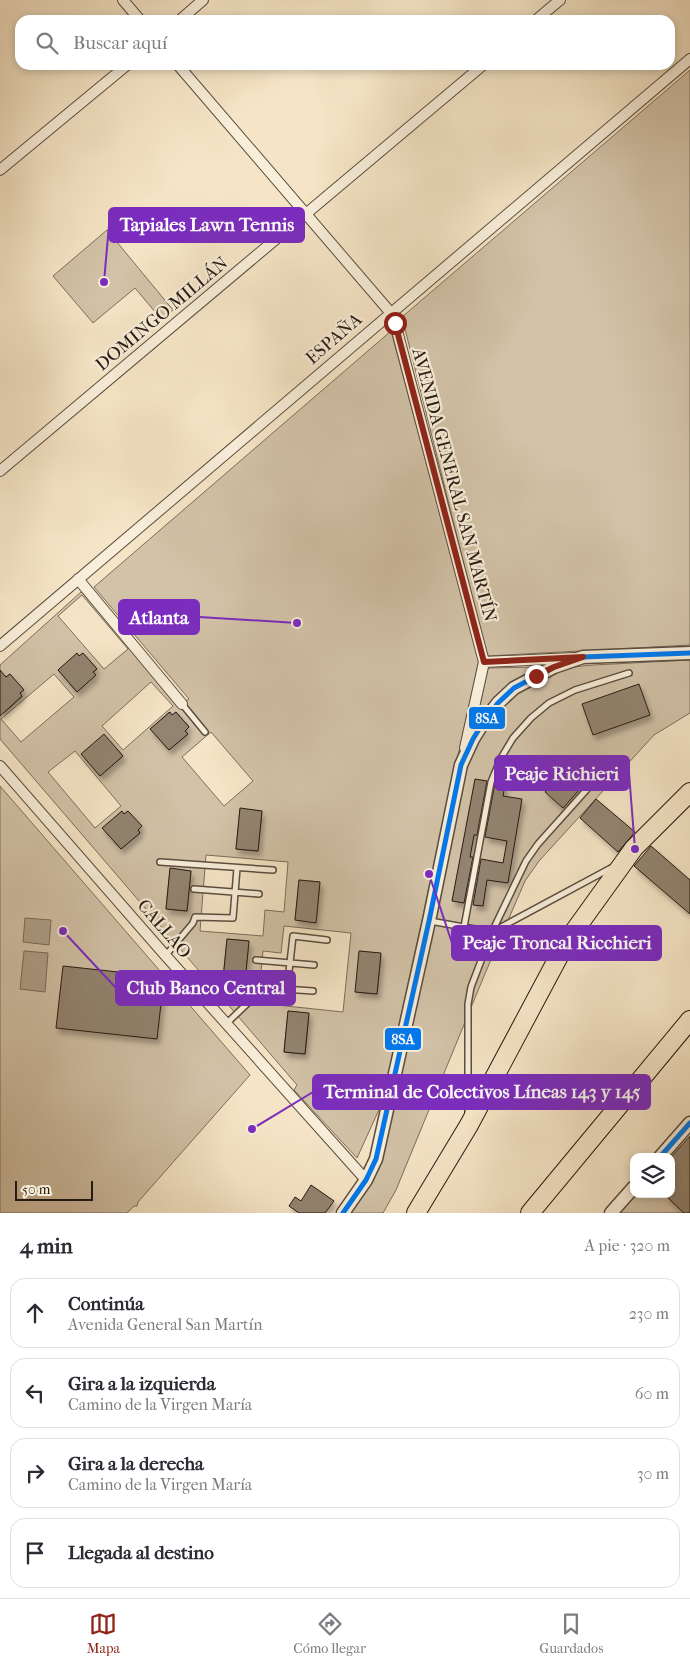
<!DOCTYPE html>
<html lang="es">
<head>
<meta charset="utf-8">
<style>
	:root { --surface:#fff; --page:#f7f7f7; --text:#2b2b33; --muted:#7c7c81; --line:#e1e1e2; --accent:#8f2418 }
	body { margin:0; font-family:"IM FELL French Canon",serif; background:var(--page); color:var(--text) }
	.controls { position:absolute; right:15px; bottom:15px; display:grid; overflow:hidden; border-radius:10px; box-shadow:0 2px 8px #0003 }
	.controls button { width:45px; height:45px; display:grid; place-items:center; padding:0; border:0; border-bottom:1px solid var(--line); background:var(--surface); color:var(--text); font:25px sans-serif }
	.scale { position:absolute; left:15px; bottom:12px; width:78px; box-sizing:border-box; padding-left:5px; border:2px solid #261a12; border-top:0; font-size:14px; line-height:18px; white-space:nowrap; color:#261a12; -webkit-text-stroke:4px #f8eeda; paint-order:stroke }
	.stop { position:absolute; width:15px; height:15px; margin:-11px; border:4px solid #8f2418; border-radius:50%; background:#fff }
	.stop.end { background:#8f2418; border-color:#fff; box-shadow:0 1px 5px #0008 }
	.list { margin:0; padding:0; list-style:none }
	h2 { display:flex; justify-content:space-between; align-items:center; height:65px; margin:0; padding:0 20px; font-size:21px }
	h2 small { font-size:16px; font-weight:400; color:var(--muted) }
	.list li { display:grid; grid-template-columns:32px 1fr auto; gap:15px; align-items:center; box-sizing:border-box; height:70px; margin:0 10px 10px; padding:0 10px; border:1px solid var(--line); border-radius:15px }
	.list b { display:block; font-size:19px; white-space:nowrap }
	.list p { margin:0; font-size:16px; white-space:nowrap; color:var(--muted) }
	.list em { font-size:16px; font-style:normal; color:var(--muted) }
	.icon { flex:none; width:28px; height:28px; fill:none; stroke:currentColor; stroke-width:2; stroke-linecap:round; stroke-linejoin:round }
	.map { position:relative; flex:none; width:690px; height:1213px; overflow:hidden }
	.search { position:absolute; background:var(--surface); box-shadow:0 2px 8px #0003; left:15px; right:15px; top:15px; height:55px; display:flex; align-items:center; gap:12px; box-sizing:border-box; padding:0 18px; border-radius:15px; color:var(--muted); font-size:19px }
	.sheet { height:385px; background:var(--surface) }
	nav { display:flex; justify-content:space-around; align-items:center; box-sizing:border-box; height:70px; border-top:1px solid var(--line); background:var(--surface); font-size:14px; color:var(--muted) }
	nav a { display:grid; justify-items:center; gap:2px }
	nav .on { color:var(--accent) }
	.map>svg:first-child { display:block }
	.green { fill:#d2c2a7; stroke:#7c6e5c; fill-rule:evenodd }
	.water { fill:#afa089; stroke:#786a59 }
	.building { fill:#928470; stroke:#261a12; filter:url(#shadow) }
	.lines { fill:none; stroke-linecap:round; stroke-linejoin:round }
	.service-casing { stroke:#5a4d3f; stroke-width:8 }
	.minor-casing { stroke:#5a4d3f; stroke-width:12 }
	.tertiary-casing { stroke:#5a4d3f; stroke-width:15 }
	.motorway-casing { stroke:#261a12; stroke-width:20 }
	.service { stroke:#f8eeda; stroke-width:5 }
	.minor { stroke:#f8eeda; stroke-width:10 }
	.tertiary { stroke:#f8eeda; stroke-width:12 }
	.motorway { stroke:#f5e5c6; stroke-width:18 }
	.bus-1-casing { stroke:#f8eeda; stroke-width:9 }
	.bus-1 { stroke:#0079ef; stroke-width:5 }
	.route { stroke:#8f2418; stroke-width:6 }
	.labels { text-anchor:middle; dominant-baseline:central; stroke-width:4.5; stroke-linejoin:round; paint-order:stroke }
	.street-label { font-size:18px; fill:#261a12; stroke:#f8eeda }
	.leader { fill:none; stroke:#7b2cbf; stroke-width:2 }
	.callout-dot { fill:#7b2cbf; stroke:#f8eeda; stroke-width:2 }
	.callout { fill:#7b2cbf; stroke:#7b2cbf; stroke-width:2 }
	.callout-label { font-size:19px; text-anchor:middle; font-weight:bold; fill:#fff }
	.line-badge { stroke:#f8eeda; stroke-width:2 }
	.badge-label { font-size:14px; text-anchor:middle; font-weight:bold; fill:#fff }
</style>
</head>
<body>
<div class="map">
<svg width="690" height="1213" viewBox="0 0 690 1213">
	<defs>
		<filter id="shadow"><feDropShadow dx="3" dy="5" stdDeviation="2.5" flood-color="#0004"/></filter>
	</defs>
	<rect width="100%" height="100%" fill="#f5e5c6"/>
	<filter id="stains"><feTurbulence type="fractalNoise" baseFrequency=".004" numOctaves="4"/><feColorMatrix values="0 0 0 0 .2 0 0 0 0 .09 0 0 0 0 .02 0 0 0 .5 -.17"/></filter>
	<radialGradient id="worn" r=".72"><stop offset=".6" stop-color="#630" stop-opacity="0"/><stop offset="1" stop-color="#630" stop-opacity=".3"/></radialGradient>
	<!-- green -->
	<path class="green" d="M690 70V645L487 656 402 317Z
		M107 230 173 310 162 320 135 288 93 323 53 276Z
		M391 331 479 660 382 1103 357 1158 294 1090 297 1085 0 739V709L4 713 22 697 20 693 24 690 19 685 14 689 9 683 14 679 10 674 6 677 4 675 0 678V665L81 592 85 594 179 706 189 699 94 587ZM82 595 128 649 104 669 58 616ZM83 653 87 658 82 662 87 668 92 663 97 669 93 672 95 675 77 692 70 684 73 680 69 675 65 678 58 670 77 654 79 656ZM54 674 74 697 21 742 1 719ZM151 682 173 706 123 750 102 726ZM169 712 172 715 176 712 180 716 175 720 180 726 185 722 189 727 185 731 188 734 169 750 162 742 166 739 161 733 157 736 151 729ZM211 732 253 781 224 806 182 757ZM104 735 110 742 106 746 111 751 116 748 123 756 100 776 93 768 97 764 92 759 88 762 81 754ZM75 751 121 806 95 828 48 772ZM240 809 262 811 258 851 236 849ZM122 811 124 814 128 811 132 815 127 819 132 825 137 821 141 826 138 830 140 833 121 849 114 842 118 838 113 832 109 836 103 828ZM206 855 288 862 284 912 265 910 263 936 200 931ZM170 869 191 871 187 911 166 909ZM299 880 320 882 316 922 295 920ZM284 926 351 933 343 1012 258 1003 263 951 281 953ZM227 939 249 941 245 981 223 979ZM360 951 381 954 377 994 356 992ZM288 1011 309 1014 305 1054 284 1052Z
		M690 660V713L654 735 539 861 525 881 484 976 396 1190 383 1213H351L381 1161 386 1143 468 762C487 719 512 689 556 672 574 665 595 665 613 664 639 663 664 661 690 660Z
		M538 667C511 682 495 695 477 719L488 668Z
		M0 786 250 1075 138 1202 137 1206H134L127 1213H0Z
		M635 1194H664L684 1213H619Z"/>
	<!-- water -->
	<path class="water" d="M25 918 51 920 49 945 23 942Z
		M24 951 48 953 45 992 20 989Z"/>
	<!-- building -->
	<path class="building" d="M77 653 79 656 83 653 97 669 93 672 96 675 77 692 58 670Z
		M0 670 6 677 10 674 24 690 20 693 22 696 0 716Z
		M639 684 650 715 593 735 582 704Z
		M170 712 172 715 176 712 189 727 185 731 188 734 169 750 150 729Z
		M104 734 123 756 100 776 81 754Z
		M568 765 587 781 563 808 545 792Z
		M475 779 487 781 477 835H474L470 857H473L464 903 452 901Z
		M495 783 505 785 503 796 522 799 508 883 487 880 483 906 473 905 481 859 503 863 507 841 485 837Z
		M596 799 635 832 618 852 580 818Z
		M240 808 262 811 258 851 236 849Z
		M122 811 124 814 128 811 142 826 138 830 140 833 121 849 102 828Z
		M651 846 690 880V914L634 866Z
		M170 868 191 871 187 911 166 909Z
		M299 880 320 882 316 923 295 920Z
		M227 939 249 941 245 981 223 979Z
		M359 951 381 953 377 994 355 992Z
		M63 966 164 977 157 1039 56 1028Z
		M288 1011 309 1013 305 1054 284 1052Z
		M690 1136V1213H684L664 1194H671V1157Z
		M311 1185 334 1201 325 1213H299L289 1206 295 1197 301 1201Z"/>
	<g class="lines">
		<defs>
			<path id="service" d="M182 704 205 732
				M160 862 273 870
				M194 889 259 894
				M430 921 492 932 526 861 538 844 598 777 589 769
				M464 927 491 782 501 758 513 738 531 718 549 703 575 690 629 673
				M166 955 193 923 195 917 233 918 237 868
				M256 960 314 965
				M286 998 293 936 327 940
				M227 1023 251 1000 253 987 313 991
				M468 1114V1004L471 987 492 932 611 868"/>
			<path id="minor" d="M123 0 140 20
				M180 20 203 0
				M536 20 560 0
				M178 65 390 312 395 323 484 662 465 748
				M0 170 127 65
				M0 471 483 65
				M78 579 182 704
				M0 646 690 59
				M484 662 573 658
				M0 766 165 955 366 1180"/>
			<path id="tertiary" d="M660 1157 690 1123
				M343 1213 366 1180 376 1159 429 921 461 765 473 739 484 721 498 703 514 688 554 667 583 657 690 653
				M611 1213 634 1187"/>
			<path id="motorway" d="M416 1213 469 1125 567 941 634 848 690 792
				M530 1213 690 1020"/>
		</defs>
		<!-- service casing -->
		<use href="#service" class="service-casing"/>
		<!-- minor casing -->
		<use href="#minor" class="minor-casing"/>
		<!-- tertiary casing -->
		<use href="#tertiary" class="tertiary-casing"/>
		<!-- motorway casing -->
		<use href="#motorway" class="motorway-casing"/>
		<!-- service -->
		<use href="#service" class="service"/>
		<!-- minor -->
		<use href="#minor" class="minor"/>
		<!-- tertiary -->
		<use href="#tertiary" class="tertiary"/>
		<!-- motorway -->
		<use href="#motorway" class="motorway"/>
		<defs>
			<path id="bus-1" d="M660 1157 690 1123
				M343 1213 366 1180 376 1159 429 921 461 765 473 739 484 721 498 703 514 688 554 667 583 657 690 653"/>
		</defs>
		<!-- bus-1 casing -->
		<use href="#bus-1" class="bus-1-casing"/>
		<!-- bus-1 -->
		<use href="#bus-1" class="bus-1"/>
	</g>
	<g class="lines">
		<!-- route -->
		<path class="route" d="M395 323 484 662 583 657 554 667 536 676"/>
	</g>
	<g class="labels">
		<!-- street labels -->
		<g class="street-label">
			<text transform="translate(162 314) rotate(-40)">DOMINGO MILLÁN</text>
			<text transform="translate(334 339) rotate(-41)">ESPAÑA</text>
			<text transform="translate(454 485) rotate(75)">AVENIDA GENERAL SAN MARTÍN</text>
			<text transform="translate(164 929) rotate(49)">CALLAO</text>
		</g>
	</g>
	<!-- callouts -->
	<path class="leader" d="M104 282L109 225M297 623L199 617M635 849L629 773M429 874L452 943M63 931L116 988M252 1129L313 1092"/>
	<g class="callout-dot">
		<circle cx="104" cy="282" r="5"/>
		<circle cx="297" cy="623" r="5"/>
		<circle cx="635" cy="849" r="5"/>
		<circle cx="429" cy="874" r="5"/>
		<circle cx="63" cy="931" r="5"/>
		<circle cx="252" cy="1129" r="5"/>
	</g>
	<g class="callout">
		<rect x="109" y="208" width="195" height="34" rx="5"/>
		<rect x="119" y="600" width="80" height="34" rx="5"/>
		<rect x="495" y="756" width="134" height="34" rx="5"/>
		<rect x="452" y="926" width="209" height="34" rx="5"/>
		<rect x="116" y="971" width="179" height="34" rx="5"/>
		<rect x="313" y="1075" width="337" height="34" rx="5"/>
	</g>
	<g class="callout-label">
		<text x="207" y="231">Tapiales Lawn Tennis</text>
		<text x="159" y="624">Atlanta</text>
		<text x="562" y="780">Peaje Richieri</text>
		<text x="557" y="949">Peaje Troncal Ricchieri</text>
		<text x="206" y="994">Club Banco Central</text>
		<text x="482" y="1098">Terminal de Colectivos Líneas 143 y 145</text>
	</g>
	<g class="line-badge">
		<rect x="468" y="706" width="38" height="24" rx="5" fill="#0079ef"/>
		<rect x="384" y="1027" width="38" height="24" rx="5" fill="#0079ef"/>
	</g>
	<g class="badge-label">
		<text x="487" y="723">8SA</text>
		<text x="403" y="1044">8SA</text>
	</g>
	<rect width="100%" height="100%" filter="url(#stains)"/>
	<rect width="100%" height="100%" fill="url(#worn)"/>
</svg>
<div class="controls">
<button><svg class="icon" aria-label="layers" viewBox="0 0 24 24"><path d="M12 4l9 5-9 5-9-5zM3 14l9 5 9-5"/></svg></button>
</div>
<div class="scale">50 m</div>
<div class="stop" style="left:395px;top:323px"></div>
<div class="stop end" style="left:536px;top:676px"></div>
<div class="search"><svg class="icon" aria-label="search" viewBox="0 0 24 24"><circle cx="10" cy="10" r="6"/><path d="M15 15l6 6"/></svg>Buscar aquí</div>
</div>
<section class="sheet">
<h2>4 min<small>A pie · 320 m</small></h2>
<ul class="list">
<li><svg class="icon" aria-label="ahead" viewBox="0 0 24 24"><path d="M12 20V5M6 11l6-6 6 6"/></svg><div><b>Continúa</b><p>Avenida General San Martín</p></div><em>230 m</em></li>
<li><svg class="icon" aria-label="left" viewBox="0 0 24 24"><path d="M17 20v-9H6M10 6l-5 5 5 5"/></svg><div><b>Gira a la izquierda</b><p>Camino de la Virgen María</p></div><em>60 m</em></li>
<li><svg class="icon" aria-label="right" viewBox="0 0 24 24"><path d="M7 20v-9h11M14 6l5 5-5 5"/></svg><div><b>Gira a la derecha</b><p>Camino de la Virgen María</p></div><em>30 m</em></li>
<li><svg class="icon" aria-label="arrive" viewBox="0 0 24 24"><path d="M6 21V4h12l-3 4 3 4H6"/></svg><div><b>Llegada al destino</b></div></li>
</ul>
</section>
<nav>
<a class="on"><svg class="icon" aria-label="map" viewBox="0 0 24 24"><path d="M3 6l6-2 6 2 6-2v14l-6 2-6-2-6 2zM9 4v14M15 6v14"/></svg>Mapa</a>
<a><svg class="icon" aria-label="directions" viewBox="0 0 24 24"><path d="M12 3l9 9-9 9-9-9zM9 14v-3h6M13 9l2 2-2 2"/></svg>Cómo llegar</a>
<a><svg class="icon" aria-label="saved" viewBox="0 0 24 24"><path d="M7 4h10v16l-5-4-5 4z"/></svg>Guardados</a>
</nav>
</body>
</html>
